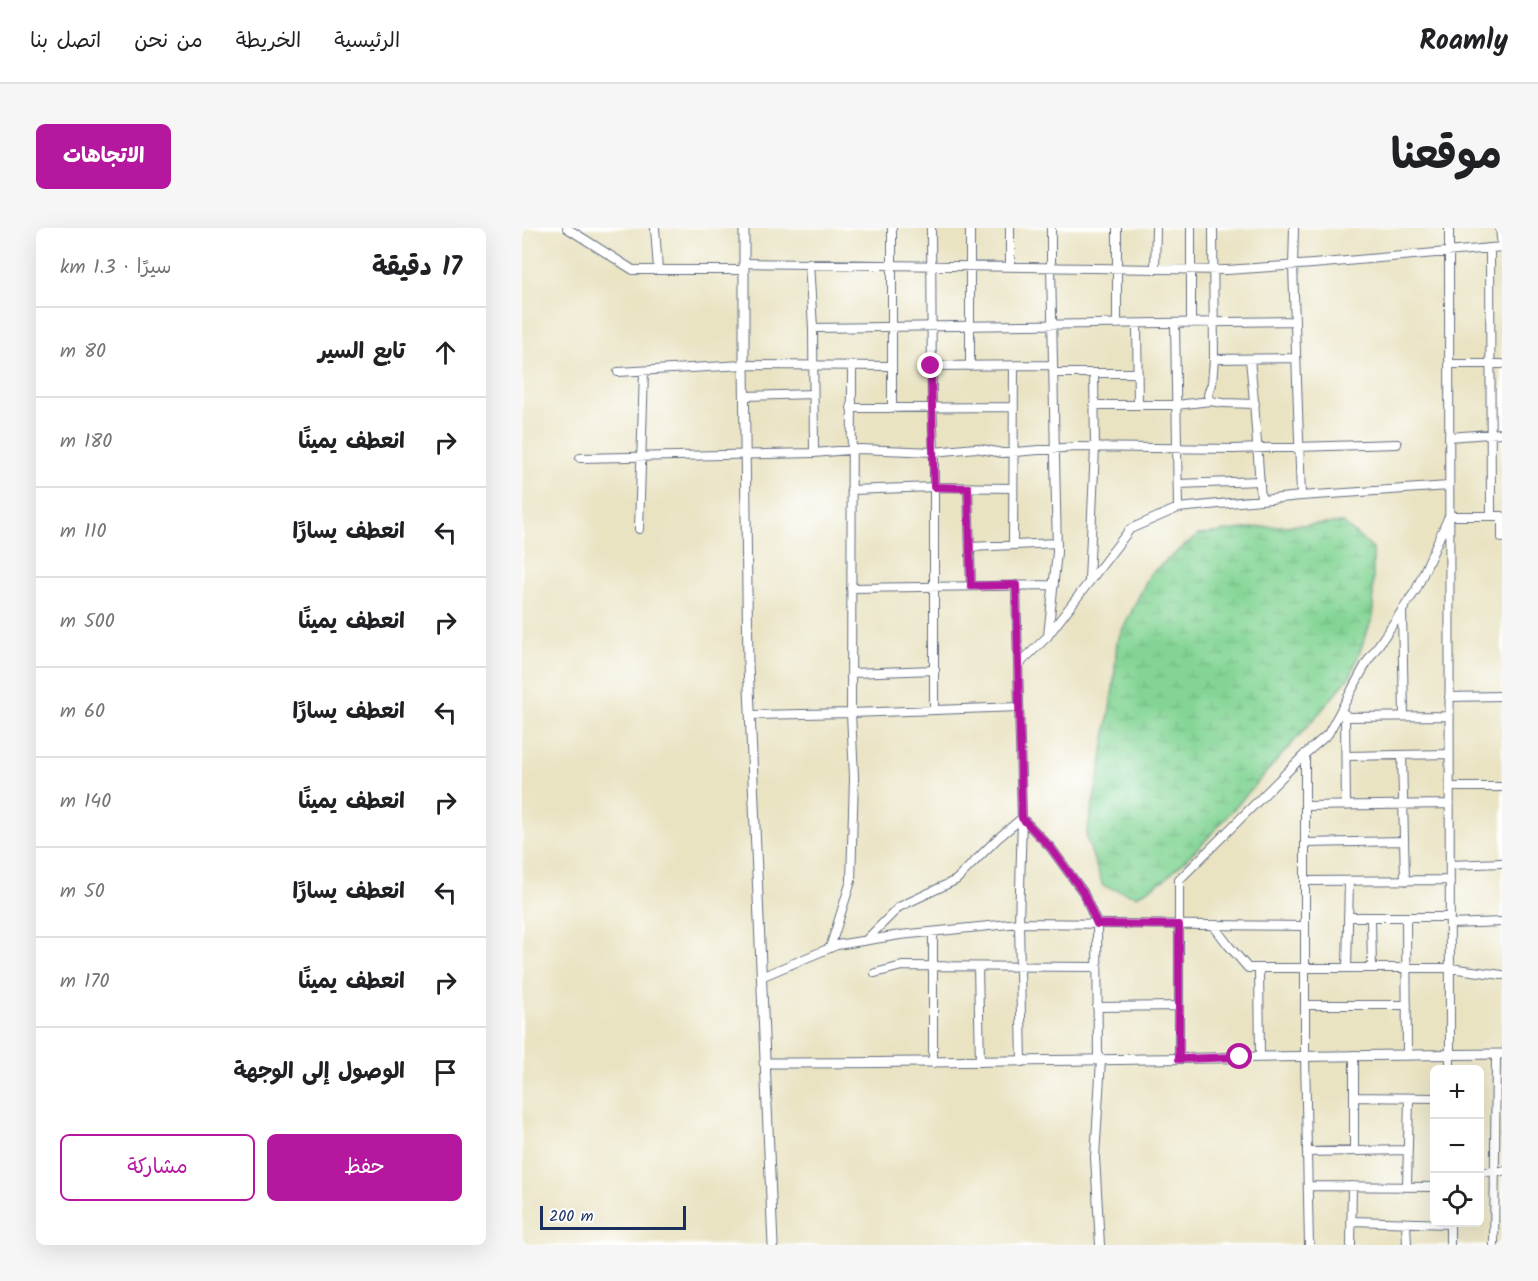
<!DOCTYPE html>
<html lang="ar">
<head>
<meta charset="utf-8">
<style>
	:root { --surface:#fff; --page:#f6f6f6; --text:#202124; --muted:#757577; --line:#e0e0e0; --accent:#b5179e }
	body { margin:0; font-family:Kalam,"Playpen Sans Arabic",sans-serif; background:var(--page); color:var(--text); direction:rtl }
	.controls { position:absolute; right:18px; bottom:18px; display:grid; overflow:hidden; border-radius:9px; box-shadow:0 6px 24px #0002 }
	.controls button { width:54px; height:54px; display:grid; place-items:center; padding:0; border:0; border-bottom:2px solid var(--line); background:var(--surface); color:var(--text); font:30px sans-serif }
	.scale { position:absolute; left:18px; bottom:15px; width:146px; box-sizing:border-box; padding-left:6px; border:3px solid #1b2f5e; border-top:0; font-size:16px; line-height:21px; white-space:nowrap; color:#1b2f5e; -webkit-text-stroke:4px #fff; paint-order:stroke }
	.stop { position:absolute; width:18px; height:18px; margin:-14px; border:4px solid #b5179e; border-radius:50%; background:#fff }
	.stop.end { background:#b5179e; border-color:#fff; box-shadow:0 2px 6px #0008 }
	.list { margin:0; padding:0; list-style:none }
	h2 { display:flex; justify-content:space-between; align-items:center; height:78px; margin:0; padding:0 24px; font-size:26px }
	h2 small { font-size:20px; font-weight:400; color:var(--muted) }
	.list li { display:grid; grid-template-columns:39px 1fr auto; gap:18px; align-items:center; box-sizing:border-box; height:90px; padding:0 24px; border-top:2px solid var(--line) }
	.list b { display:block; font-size:22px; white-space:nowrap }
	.list em { font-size:20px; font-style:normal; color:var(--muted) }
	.actions { display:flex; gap:12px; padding:18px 24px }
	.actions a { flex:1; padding:14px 0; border:2px solid var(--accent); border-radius:9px; text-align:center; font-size:21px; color:var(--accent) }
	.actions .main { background:var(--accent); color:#fff }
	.icon { flex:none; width:33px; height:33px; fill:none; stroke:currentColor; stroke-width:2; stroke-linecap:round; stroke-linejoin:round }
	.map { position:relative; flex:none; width:980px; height:1017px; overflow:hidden; direction:ltr; border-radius:9px }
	header { display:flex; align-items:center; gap:36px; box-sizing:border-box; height:84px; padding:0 30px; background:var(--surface); border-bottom:2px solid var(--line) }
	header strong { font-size:28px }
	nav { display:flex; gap:33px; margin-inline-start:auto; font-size:21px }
	.intro { display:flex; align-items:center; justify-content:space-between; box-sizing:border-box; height:144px; padding:0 36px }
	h1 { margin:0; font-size:42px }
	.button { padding:15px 27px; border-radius:9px; background:var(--accent); color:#fff; font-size:21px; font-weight:700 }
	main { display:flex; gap:36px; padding:0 36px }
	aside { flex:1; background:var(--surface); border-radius:9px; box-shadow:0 6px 24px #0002 }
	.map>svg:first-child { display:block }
	.wetland { fill:url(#wetland-marsh); stroke:#50827a; stroke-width:1.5 }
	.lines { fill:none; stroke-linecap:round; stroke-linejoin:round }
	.minor-casing { stroke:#636e81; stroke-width:10 }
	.major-casing { stroke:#636e81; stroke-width:11 }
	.minor { stroke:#fff; stroke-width:8 }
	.major { stroke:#fff; stroke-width:9 }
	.route { stroke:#b5179e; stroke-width:8 }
</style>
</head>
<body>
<header>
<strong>Roamly</strong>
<nav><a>الرئيسية</a><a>الخريطة</a><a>من نحن</a><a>اتصل بنا</a></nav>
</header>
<div class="intro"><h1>موقعنا</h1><a class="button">الاتجاهات</a></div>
<main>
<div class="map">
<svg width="980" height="1017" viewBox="0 0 980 1017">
	<defs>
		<pattern id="wetland-marsh" width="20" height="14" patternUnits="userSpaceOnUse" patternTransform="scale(1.5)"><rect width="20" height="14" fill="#84d595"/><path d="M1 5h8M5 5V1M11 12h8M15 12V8" fill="none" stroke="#71b783"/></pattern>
	</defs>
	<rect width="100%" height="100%" fill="#fff"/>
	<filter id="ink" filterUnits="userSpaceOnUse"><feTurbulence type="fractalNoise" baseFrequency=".0167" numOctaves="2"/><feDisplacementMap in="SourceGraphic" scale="12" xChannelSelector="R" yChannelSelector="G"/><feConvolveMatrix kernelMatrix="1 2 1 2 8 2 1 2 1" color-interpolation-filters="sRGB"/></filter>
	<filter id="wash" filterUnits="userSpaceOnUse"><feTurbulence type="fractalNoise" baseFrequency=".008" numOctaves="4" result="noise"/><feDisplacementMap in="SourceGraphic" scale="24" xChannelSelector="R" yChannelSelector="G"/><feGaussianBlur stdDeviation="1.35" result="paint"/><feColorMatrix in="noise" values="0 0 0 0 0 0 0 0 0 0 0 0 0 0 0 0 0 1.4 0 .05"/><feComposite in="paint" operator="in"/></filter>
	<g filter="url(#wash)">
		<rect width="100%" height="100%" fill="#e9e3c2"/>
		<!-- wetland -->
		<path class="wetland" d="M821 295 851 321V388L829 447 799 483 682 614 643 651 615 668 581 658 564 609 578 543 592 454 595 413 628 346 676 307 738 299Z"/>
	</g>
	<g filter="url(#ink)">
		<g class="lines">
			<defs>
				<path id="minor" d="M45 0 111 42H222
					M133 0 136 42
					M370 0V180
					M409 0 410 174 412 224V482
					M488 0V38
					M772 0 771 38 779 268
					M927 0 928 842
					M978 0 980 19
					M968 20 969 288
					M222 35 705 42 791 36 980 19
					M287 35 291 100 292 225
					M633 41 634 0
					M653 95 656 280
					M669 95V0
					M595 96V0
					M615 96 616 177
					M291 100 773 93
					M692 131 774 130
					M728 131 732 173 739 272
					M927 136H980
					M409 138 531 137
					M448 138V0
					M96 144 222 137 370 138
					M531 145H615
					M222 168 291 166
					M688 173 686 167 688 160 690 156 692 131 691 0
					M572 177H655L688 173 701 175 733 176
					M329 180 492 179
					M927 209 980 205
					M58 230 292 225 338 221 412 224 454 220 480 225 553 219 712 221 875 216
					M656 256 738 253
					M446 260 449 358
					M329 262 412 259 491 260
					M980 288V310
					M117 301 122 143
					M491 317 492 138
					M448 319 535 315
					M567 352 573 220 572 145
					M494 357 496 437
					M329 360 532 357
					M880 382 882 488
					M527 406 608 301 656 280 779 268 927 258
					M329 445 413 442
					M927 469 980 468
					M823 486 824 578
					M228 487 329 485 497 479
					M823 489 927 488
					M783 526V828L787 1017
					M880 527 883 653
					M824 528 927 526
					M928 559H980
					M783 578 927 576
					M783 615 882 613
					M928 637 980 635
					M783 653 928 652
					M826 689H928
					M849 689 850 740
					M884 689 885 827
					M928 696 980 694
					M691 697 707 718 726 740H928L980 747
					M343 713 377 679 434 652 475 611 500 590 529 620 561 664 575 696 576 832
					M308 720 329 653 332 549 329 485 330 138
					M456 739 458 834
					M737 740 738 829
					M825 740 827 653
					M353 745 380 738 575 739
					M239 749 315 717 378 707 497 695 783 698
					M783 777H885
					M575 779 657 778
					M657 831V652L783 526 806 506 845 434 894 362 927 288H980
					M500 834 497 695 500 590 496 437 526 408 535 324 529 39V0
					M411 835V704
					M832 869 912 870
					M832 923V827
					M785 924 886 922
					M957 944 980 943
					M786 958 912 959
					M885 959 887 870
					M829 993 928 996
					M928 994V1017
					M884 996 885 1017
					M578 1017 573 929 579 832
					M829 1017 830 958
					M972 1017 974 826"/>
				<path id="major" d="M222 0V137L226 436 251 1017
					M242 835C488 835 734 828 980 826"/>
			</defs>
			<!-- minor casing -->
			<use href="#minor" class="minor-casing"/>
			<!-- major casing -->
			<use href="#major" class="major-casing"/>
			<!-- minor -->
			<use href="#minor" class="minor"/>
			<!-- major -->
			<use href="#major" class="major"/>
		</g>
	</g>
	<g class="lines" filter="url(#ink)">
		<!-- route -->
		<path class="route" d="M409 138 412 259 446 260 449 358 494 357 500 590 529 620 561 664 575 696 657 697V831L718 829"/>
	</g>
</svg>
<div class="controls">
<button>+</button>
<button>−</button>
<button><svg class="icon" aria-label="locate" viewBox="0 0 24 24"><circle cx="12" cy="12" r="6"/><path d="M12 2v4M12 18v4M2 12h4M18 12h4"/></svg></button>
</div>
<div class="scale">200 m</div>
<div class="stop" style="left:718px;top:829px"></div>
<div class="stop end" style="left:409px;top:138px"></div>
</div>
<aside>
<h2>17 دقيقة<small>سيرًا · 1.3 km</small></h2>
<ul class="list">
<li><svg class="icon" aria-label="ahead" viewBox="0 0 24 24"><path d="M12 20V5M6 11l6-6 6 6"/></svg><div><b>تابع السير</b></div><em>80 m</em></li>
<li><svg class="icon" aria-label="right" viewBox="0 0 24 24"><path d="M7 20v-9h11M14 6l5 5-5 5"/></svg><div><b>انعطف يمينًا</b></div><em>180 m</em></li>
<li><svg class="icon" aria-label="left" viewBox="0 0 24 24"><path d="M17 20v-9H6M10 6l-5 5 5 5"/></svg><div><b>انعطف يسارًا</b></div><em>110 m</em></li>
<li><svg class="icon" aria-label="right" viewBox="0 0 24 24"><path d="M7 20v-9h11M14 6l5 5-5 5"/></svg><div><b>انعطف يمينًا</b></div><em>500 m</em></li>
<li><svg class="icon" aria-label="left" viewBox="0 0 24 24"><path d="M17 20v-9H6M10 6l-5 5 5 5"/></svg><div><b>انعطف يسارًا</b></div><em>60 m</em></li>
<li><svg class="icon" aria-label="right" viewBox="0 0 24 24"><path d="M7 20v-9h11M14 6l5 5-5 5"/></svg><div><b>انعطف يمينًا</b></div><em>140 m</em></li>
<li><svg class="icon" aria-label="left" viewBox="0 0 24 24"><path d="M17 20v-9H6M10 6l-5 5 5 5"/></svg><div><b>انعطف يسارًا</b></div><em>50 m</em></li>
<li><svg class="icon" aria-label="right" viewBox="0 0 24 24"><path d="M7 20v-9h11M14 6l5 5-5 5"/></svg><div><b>انعطف يمينًا</b></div><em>170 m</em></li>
<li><svg class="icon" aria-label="arrive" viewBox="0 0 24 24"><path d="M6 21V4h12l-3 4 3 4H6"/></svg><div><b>الوصول إلى الوجهة</b></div></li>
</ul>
<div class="actions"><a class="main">حفظ</a><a>مشاركة</a></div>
</aside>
</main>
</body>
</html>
